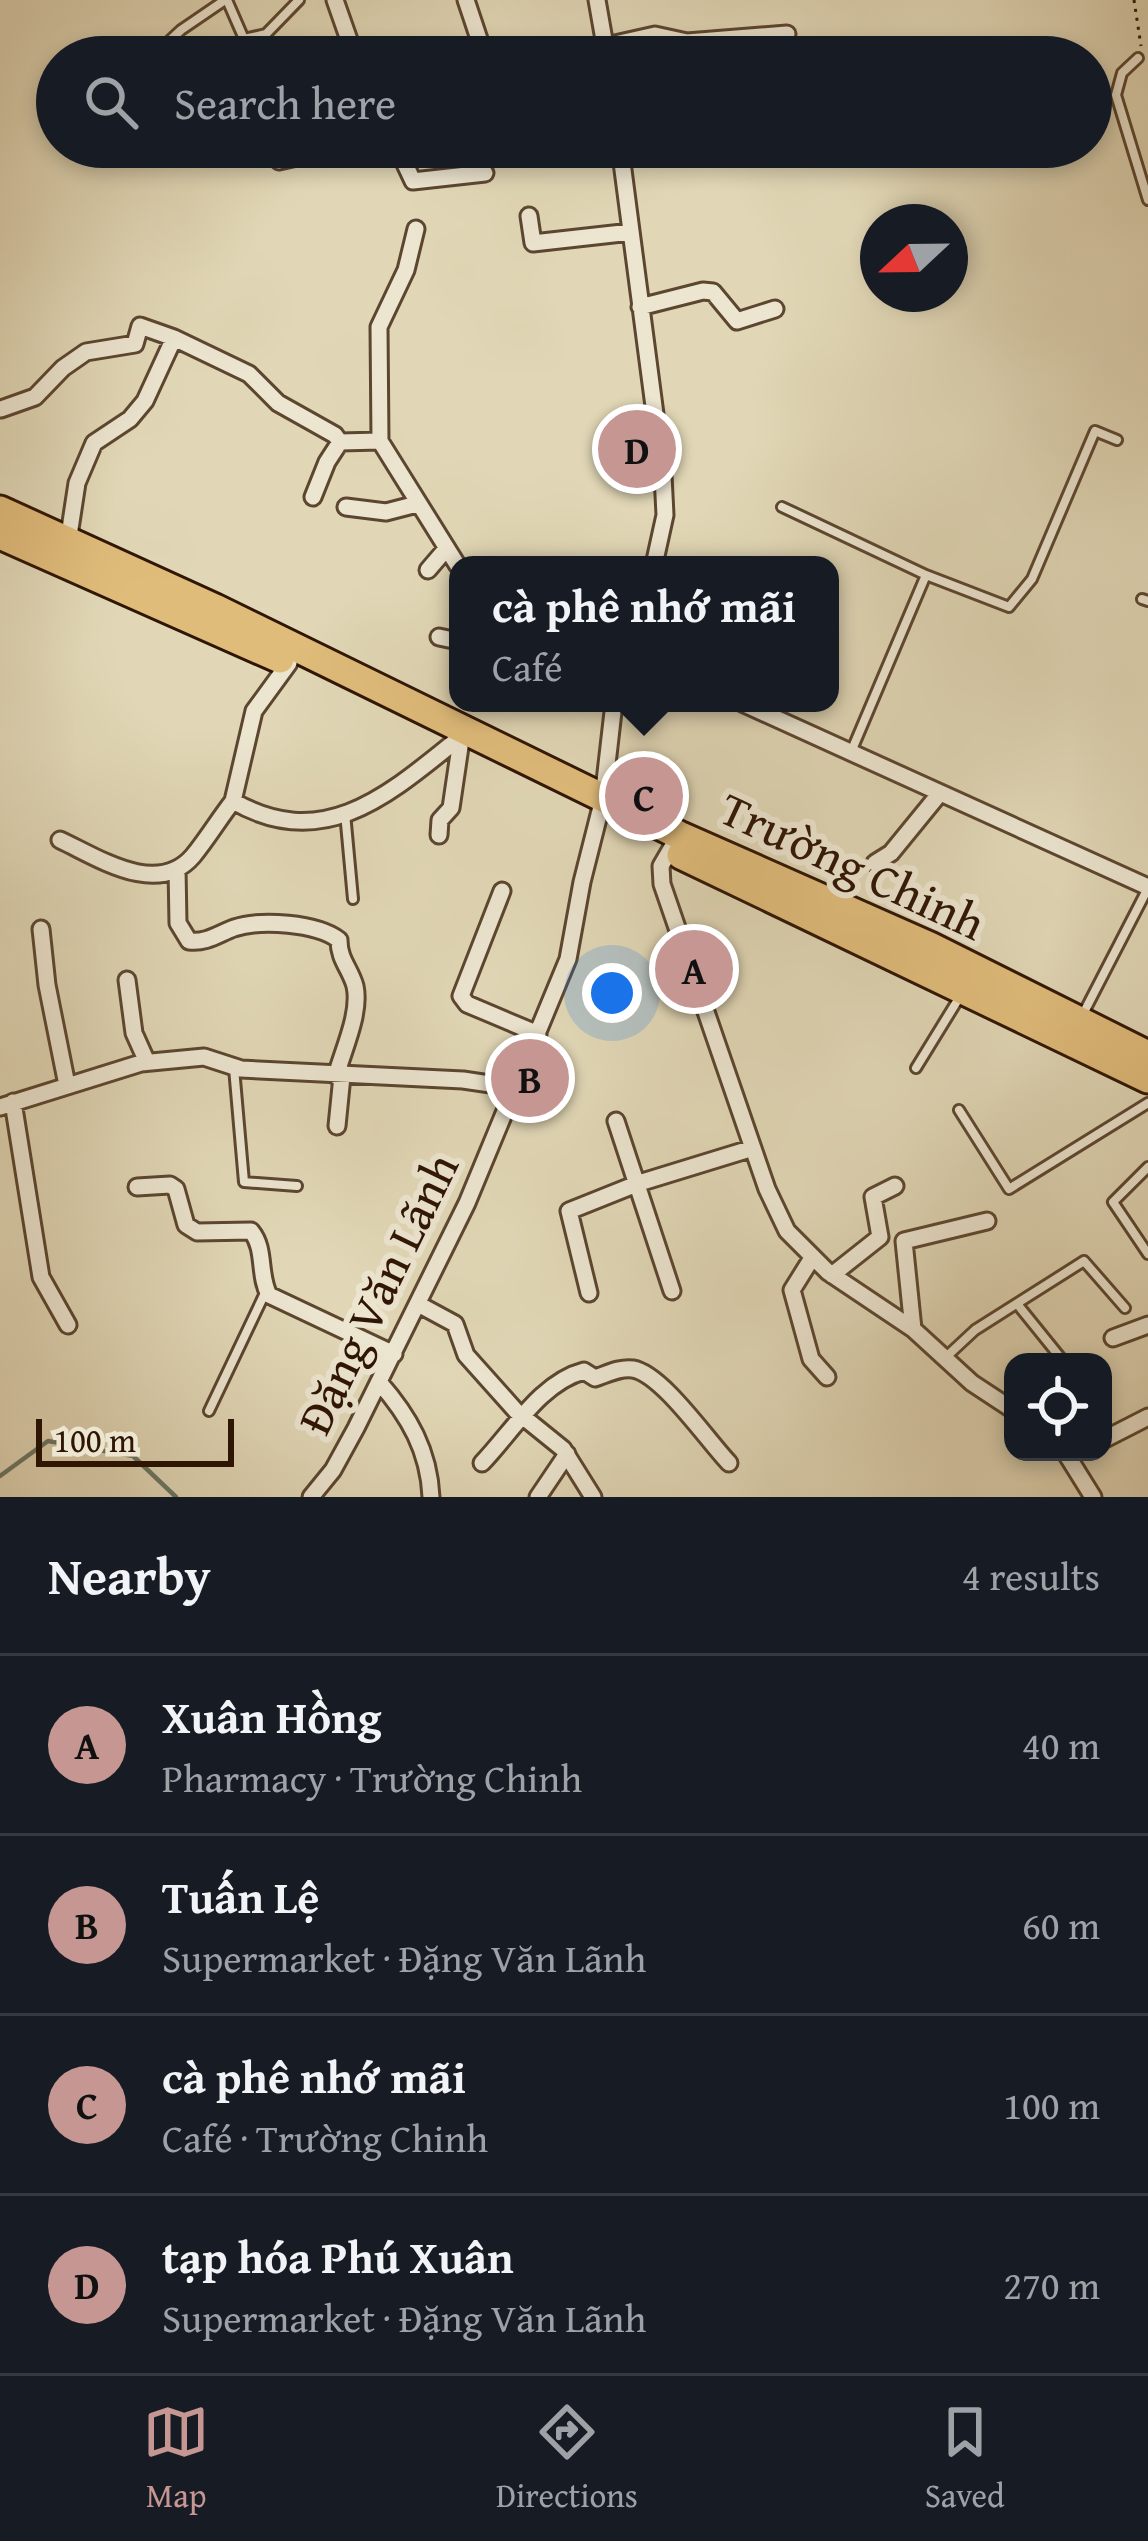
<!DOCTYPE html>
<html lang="en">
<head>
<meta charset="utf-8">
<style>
	:root { --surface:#171b24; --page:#20242c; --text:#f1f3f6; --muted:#9ea1a6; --line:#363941; --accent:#c59692 }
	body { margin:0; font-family:"Gentium Book Plus",serif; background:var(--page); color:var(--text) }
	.controls { position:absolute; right:36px; bottom:36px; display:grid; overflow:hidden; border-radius:24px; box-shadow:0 6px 18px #0003 }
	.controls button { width:108px; height:108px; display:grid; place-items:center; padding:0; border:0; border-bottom:3px solid var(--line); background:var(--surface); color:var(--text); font:60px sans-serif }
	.compass { position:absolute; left:860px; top:204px; width:108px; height:108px; border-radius:50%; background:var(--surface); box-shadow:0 6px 18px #0003; rotate:248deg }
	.scale { position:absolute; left:36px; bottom:30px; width:198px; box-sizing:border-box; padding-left:12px; border:6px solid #2f1504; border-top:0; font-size:33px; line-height:42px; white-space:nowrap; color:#2f1504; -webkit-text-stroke:9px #ece5d0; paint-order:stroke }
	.you { position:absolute; left:612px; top:993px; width:42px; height:42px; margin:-30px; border:9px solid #fff; border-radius:50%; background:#1a73e8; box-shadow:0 0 0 18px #1a73e833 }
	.badge { display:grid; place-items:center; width:78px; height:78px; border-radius:50%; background:var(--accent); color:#111; font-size:39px; font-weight:700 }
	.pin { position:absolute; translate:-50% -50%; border:6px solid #fff; box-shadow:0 3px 12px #0006 }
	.popup { position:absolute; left:449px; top:556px; width:390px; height:156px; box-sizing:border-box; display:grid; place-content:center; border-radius:24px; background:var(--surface); filter:drop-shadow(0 3px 9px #0005); font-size:39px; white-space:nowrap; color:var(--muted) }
	.popup b { font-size:45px; color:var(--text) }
	.popup::after { content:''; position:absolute; left:50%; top:100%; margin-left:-24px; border:24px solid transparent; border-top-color:var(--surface) }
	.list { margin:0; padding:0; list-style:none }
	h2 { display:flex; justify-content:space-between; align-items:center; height:156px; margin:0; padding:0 48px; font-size:51px }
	h2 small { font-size:39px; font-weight:400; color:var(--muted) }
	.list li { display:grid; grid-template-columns:78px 1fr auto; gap:36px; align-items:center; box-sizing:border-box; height:180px; padding:0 48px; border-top:3px solid var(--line) }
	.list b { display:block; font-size:45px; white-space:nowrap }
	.list p { margin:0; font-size:39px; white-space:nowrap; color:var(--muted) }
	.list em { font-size:39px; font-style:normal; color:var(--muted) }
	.icon { flex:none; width:66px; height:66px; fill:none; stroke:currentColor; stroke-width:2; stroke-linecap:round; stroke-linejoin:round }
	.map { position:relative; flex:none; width:1148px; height:1497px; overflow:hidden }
	.search { position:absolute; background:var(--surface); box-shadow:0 6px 18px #0003; left:36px; right:36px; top:36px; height:132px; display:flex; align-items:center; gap:30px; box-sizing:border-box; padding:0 42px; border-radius:66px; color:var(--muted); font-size:45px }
	.sheet { height:876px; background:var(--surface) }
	nav { display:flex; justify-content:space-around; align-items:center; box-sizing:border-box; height:168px; border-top:3px solid var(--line); background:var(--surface); font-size:33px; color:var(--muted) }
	nav a { display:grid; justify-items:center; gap:6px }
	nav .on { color:var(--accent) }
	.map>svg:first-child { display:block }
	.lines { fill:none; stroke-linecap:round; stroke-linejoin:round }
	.stream { stroke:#6c7866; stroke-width:4.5 }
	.lane-casing { stroke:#5c4630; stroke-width:14 }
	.street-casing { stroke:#5c4630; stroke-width:21 }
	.highway-casing { stroke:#2f1504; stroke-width:33 }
	.path { stroke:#2f1504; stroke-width:3; stroke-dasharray:3 6; stroke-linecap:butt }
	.lane { stroke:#ece5d0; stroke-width:8 }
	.street { stroke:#ece5d0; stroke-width:15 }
	.highway { stroke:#e0bc7b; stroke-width:27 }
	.labels { text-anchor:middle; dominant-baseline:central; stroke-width:12; stroke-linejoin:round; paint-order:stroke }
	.street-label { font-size:48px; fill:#2f1504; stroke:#ece5d0 }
</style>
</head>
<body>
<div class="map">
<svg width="1148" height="1497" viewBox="0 0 1148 1497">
	<rect width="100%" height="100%" fill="#e1d7b6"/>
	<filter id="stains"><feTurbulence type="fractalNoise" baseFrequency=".00167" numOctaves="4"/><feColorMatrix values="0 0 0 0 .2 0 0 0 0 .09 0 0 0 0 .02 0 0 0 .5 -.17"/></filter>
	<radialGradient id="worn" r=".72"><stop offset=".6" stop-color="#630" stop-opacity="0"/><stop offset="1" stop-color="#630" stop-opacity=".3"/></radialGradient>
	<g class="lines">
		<!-- stream -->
		<path class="stream" d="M0 1476 48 1441 133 1456 176 1497"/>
		<defs>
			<path id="lane" d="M227 0 244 39 266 34 299 0
				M152 57 181 30 225 0
				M1138 58 1122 73 1116 95 1148 200
				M782 507 926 575
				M1142 599 1148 601
				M851 752 926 575 1009 607 1032 579 1095 431 1117 440
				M345 813 353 899
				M1082 1016 1148 888
				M234 1068 244 1182 297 1186
				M916 1068 959 998
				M959 1110 1009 1189 1148 1103
				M1148 1167 1113 1202 1148 1254
				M1018 1305 1064 1362
				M946 1357 975 1330 1084 1261 1125 1308
				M209 1411 265 1293"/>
			<path id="street" d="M335 0 355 57
				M466 0 485 57
				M597 0 607 57
				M606 46 655 35 687 42 787 34
				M397 147 413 181 485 173
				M620 147 663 475 665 515 654 565
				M279 161 342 147
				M529 216 533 243 631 232
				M416 229 406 270 379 327 380 441 458 566
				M640 307 703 291 713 292 737 321 775 309
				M1 409 35 397 63 368 86 352 135 344 140 326 174 338
				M313 497 327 462 340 442
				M346 507 386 512 417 504
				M68 542 77 483 94 443 130 419 145 401 174 338 249 374 278 403 335 435 340 442 380 441
				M428 570 446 549
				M439 637 458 641
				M742 703 1148 887
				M233 801 254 711 289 663
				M439 835 440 820 451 808 460 747
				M679 835 661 866 662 884 767 1189 787 1231 828 1272 913 1329 972 1383 1013 1410
				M60 840C97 857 157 898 193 856 207 839 219 819 233 801 321 852 385 798 453 743
				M875 863 891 853 940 793
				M177 869 178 923 189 941C207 943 218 934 234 928 261 919 317 923 339 940 339 960 350 968 355 986 361 1013 343 1050 336 1076
				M502 891 461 996 467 1004 538 1034
				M41 929 47 985 67 1085
				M127 980 134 1033 147 1062
				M13 1102 41 1277 68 1325
				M0 1107 141 1063 204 1057 241 1069 463 1080 517 1088
				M616 1121 672 1291
				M337 1126 342 1076
				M137 1187 170 1185 176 1189 186 1225 197 1232 251 1231C266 1249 258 1274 269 1295L394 1354
				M812 1258 792 1290 811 1359 827 1377
				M832 1275 880 1237 873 1197 895 1186
				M589 1293 569 1211 639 1183 753 1148
				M418 1304 455 1324 466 1355 516 1411 563 1449 593 1497
				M913 1329 904 1241 987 1221
				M1113 1338 1148 1325
				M379 1382C409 1416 429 1451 431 1497
				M1103 1440 1148 1417
				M1065 1452 1093 1497
				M482 1463C512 1432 541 1382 584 1371L595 1378C607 1374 620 1367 633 1369 662 1374 707 1440 729 1463
				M311 1497 333 1470 356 1428 467 1203 568 959 582 882 603 799 614 703
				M538 1497 567 1454"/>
			<path id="highway" d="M0 510 215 608 679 835 930 946 1148 1055
				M0 535 280 659
				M681 855 1148 1079"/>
		</defs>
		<!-- lane casing -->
		<use href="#lane" class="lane-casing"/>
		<!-- street casing -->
		<use href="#street" class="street-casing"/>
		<!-- highway casing -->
		<use href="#highway" class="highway-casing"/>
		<!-- path -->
		<path class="path" d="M1134 0 1141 46"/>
		<!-- lane -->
		<use href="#lane" class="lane"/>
		<!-- street -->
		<use href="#street" class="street"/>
		<!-- highway -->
		<use href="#highway" class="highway"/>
	</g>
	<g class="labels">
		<!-- street labels -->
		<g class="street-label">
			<text transform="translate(853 865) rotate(25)">Trường Chinh</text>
			<text transform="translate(377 1293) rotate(-64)">Đặng Văn Lãnh</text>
		</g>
	</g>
	<rect width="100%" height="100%" filter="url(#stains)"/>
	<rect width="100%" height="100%" fill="url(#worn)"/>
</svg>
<div class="controls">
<button><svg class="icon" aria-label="locate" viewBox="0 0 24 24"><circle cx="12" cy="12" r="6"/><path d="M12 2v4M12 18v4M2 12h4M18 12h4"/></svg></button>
</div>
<svg class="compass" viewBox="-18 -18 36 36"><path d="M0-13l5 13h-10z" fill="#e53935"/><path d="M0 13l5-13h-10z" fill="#9ea1a6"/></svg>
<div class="scale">100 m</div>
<div class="you"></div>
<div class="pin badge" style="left:694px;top:969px">A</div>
<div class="pin badge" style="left:530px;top:1078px">B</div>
<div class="pin badge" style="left:644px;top:796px">C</div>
<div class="popup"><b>cà phê nhớ mãi</b>Café</div>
<div class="pin badge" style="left:637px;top:449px">D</div>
<div class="search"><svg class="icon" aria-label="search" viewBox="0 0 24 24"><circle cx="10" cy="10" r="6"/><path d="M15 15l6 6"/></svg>Search here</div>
</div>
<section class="sheet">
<h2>Nearby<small>4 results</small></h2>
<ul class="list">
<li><span class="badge">A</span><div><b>Xuân Hồng</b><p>Pharmacy · Trường Chinh</p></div><em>40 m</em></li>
<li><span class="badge">B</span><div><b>Tuấn Lệ</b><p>Supermarket · Đặng Văn Lãnh</p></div><em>60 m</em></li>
<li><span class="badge">C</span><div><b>cà phê nhớ mãi</b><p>Café · Trường Chinh</p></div><em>100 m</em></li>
<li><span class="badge">D</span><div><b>tạp hóa Phú Xuân</b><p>Supermarket · Đặng Văn Lãnh</p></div><em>270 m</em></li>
</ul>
</section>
<nav>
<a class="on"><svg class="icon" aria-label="map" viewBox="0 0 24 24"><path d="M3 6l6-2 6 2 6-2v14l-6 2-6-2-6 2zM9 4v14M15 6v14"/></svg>Map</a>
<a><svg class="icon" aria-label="directions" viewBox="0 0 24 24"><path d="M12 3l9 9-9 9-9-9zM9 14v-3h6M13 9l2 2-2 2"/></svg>Directions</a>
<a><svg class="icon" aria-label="saved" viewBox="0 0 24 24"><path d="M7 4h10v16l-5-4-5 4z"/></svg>Saved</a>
</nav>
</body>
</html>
